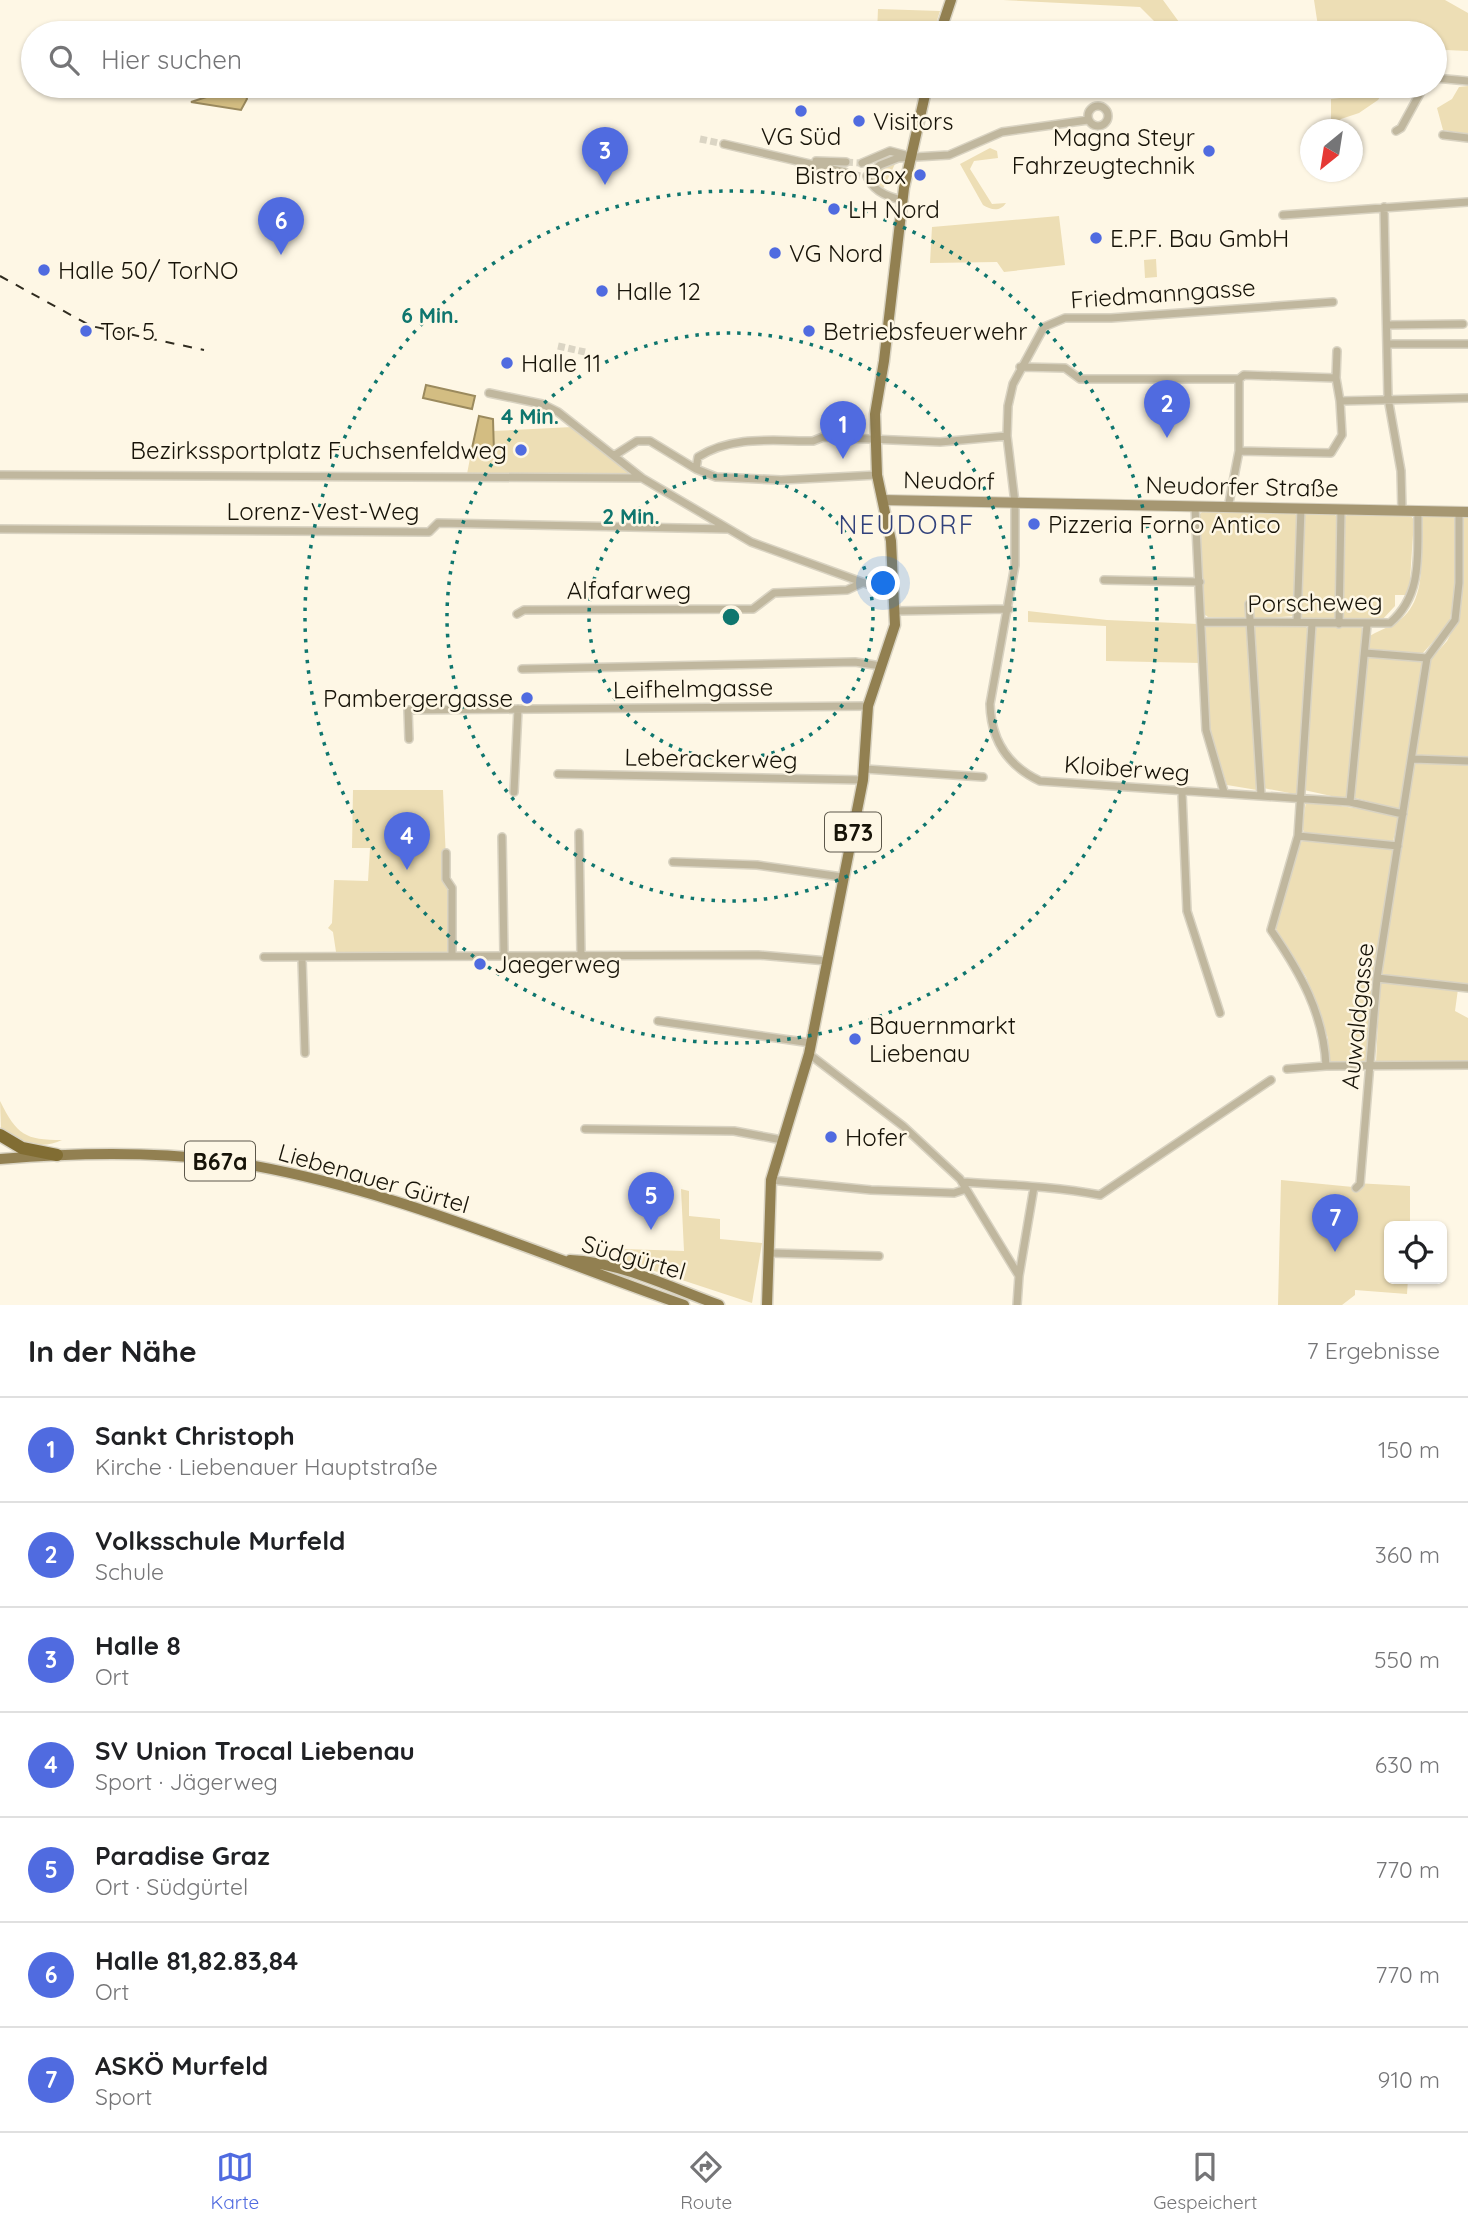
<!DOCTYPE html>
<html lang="de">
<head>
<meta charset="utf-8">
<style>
	:root { --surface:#fff; --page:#f6f6f6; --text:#202124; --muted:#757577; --line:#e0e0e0; --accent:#506be0 }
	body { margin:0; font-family:Quicksand,sans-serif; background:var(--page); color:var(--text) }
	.controls { position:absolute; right:21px; bottom:21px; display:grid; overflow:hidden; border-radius:10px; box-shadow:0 2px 5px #0004 }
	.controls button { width:63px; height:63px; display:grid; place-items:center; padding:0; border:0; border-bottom:2px solid var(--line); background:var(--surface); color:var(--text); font:35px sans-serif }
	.compass { position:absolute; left:1300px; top:119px; width:63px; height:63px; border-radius:50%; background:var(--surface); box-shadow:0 2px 5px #0004; rotate:210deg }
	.you { position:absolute; left:884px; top:584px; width:24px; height:24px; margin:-18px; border:5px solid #fff; border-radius:50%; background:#1a73e8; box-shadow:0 0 0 10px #1a73e833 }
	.badge { display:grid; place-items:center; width:46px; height:46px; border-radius:50%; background:var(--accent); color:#fff; font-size:23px; font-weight:700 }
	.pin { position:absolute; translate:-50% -58px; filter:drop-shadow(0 2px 4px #0008) }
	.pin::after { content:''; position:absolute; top:37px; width:24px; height:21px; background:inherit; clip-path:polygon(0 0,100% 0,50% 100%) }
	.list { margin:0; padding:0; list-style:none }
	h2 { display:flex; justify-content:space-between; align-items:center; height:91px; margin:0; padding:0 28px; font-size:30px }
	h2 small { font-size:23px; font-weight:400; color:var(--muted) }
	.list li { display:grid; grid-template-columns:46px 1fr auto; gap:21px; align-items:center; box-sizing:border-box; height:105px; padding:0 28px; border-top:2px solid var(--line) }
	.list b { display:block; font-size:26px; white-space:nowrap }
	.list p { margin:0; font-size:23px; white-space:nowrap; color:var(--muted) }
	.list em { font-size:23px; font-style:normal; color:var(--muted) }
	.icon { flex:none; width:38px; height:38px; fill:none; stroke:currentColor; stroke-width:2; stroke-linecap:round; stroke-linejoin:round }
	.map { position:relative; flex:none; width:1468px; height:1305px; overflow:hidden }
	.search { position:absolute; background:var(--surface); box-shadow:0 2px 5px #0004; left:21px; right:21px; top:21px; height:77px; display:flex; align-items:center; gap:18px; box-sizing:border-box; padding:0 24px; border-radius:38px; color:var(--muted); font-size:26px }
	.sheet { height:826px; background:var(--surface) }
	nav { display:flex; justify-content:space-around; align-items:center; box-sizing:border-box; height:98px; border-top:2px solid var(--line); background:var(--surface); font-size:19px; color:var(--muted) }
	nav a { display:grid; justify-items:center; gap:4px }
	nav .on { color:var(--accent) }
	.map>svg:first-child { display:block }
	.green { fill:#eddeb5 }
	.water { fill:#d3bd82; stroke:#9b8a5d; stroke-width:2 }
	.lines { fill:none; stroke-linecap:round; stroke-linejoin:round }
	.street-tunnel { stroke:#dbd5c4; stroke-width:7; stroke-dasharray:7 3.5; stroke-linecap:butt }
	.street-casing { stroke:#d9d3c2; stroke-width:10 }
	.secondary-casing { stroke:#d9d3c2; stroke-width:12 }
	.primary-casing { stroke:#d9d3c2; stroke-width:13 }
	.highway-casing { stroke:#d9d3c2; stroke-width:15 }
	.street { stroke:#c0b79e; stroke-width:7 }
	.secondary { stroke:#a69772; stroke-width:10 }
	.primary { stroke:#928051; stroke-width:10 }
	.highway { stroke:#816d33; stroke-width:12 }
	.rail { stroke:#302c20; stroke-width:2; stroke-dasharray:9 9; stroke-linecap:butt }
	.ring { fill:none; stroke:#0f766e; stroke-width:3.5; stroke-dasharray:3.5 7 }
	.poi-dot { fill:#506be0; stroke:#fef7e5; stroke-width:2.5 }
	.labels { text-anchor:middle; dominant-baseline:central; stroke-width:5; stroke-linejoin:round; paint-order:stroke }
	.shield { fill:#fef7e5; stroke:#5c574a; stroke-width:2 }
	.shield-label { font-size:23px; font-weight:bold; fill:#171308 }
	.poi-label { font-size:24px; fill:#171308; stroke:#fef7e5; text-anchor:start }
	.street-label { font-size:24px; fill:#171308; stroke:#fef7e5 }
	.neighbourhood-label { font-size:26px; letter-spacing:2px; fill:#31417b; stroke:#fef7e5 }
	.centre { fill:#0f766e; stroke:#fef7e5; stroke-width:3.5 }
	.ring-label { font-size:21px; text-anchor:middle; font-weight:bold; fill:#0f766e; stroke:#fef7e5; stroke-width:5; stroke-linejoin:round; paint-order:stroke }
</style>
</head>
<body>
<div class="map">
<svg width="1468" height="1305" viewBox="0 0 1468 1305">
	<rect width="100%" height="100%" fill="#fef7e5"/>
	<!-- green -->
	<path class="green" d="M1003 0H1163L1187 33H1166L1140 7Z
		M1314 0H1445L1468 13V51L1446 50 1435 64V33H1319Z
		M878 9 940 11 933 33H899L885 26 884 33H877Z
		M1387 86 1378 100 1359 113 1341 119 1331 129V99L1340 98 1341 88Z
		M1468 86V134L1443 130 1437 108 1452 99 1459 87Z
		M990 148 997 151 998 158 974 161 970 169 992 204 1006 203C1000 212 991 210 983 205L960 164Z
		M895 164 882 191 871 179 884 167Z
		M1059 216 1065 265 1004 272 997 262 930 263 932 227Z
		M1156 259 1157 277 1145 278 1144 260Z
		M572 427 633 475 467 474 471 453 494 452 493 431Z
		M1203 511 1294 513 1298 517 1295 616 1254 619 1251 599H1248L1247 615 1244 618 1208 617 1204 614 1199 515Z
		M1305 513 1334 514 1337 517 1336 616 1332 620H1304L1300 616 1302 517Z
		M1348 514 1411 516 1414 520 1409 595H1395V606L1381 621 1346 620 1342 616 1344 518Z
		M1423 516H1453L1456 519V587L1449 624 1422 654 1371 651 1367 648 1368 637C1377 631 1388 628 1397 622 1429 601 1420 553 1421 520Z
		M1465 517H1468V757L1419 756 1416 754 1431 659 1447 641 1457 621 1461 520Z
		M1028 611 1107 620 1198 624 1201 663 1106 661V626L1028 622Z
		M1209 624 1247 627 1257 790 1227 785 1209 729 1204 629Z
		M1254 625 1306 627 1310 631 1299 791 1295 794 1263 788 1252 628Z
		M1318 626 1361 627 1365 632 1347 796 1345 799 1304 790 1314 629Z
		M1370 656 1421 660 1424 663 1401 807 1397 809 1352 797 1366 659Z
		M1419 762 1468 764V986L1381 975 1414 765Z
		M353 790H443L450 954 336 952 333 932 328 928 332 923 334 880 368 881 370 848H352Z
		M1306 801 1396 814 1399 817 1393 841 1305 833 1302 828Z
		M1305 839 1390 847 1394 853 1369 1064H1332L1329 1061 1328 1038 1306 977 1274 926 1298 845Z
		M1387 980 1458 989 1455 1011 1468 1018V1061L1376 1063 1380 982Z
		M0 1101C17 1135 25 1140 62 1140 43 1150 16 1143 1 1129Z
		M1281 1180 1353 1187 1355 1183 1410 1186V1226H1389V1279H1408L1407 1294 1355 1290V1295L1342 1305H1278Z
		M681 1189 689 1191V1216L720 1219V1239L762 1243 752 1303 624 1261V1249L684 1251Z"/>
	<!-- water -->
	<path class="water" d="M225 91 245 92 247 99 241 110 191 102Z
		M426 385 475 396 472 409 423 398Z
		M479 416 493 419 494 453H471Z"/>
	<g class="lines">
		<!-- street-tunnel -->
		<path class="street-tunnel" d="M700 139 724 144
			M846 162 862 163
			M845 172 860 176
			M558 346 585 352"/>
		<defs>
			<path id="street" d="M1435 78 1468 81
				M1088 116a10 10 0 1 1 20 0a10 10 0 1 1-20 0Z
				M1396 131 1401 128 1424 86
				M1443 135 1468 138
				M724 144 845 172
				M816 161 846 162
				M862 163 890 151 909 156
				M867 176 880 165 898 158 949 155 1002 132 1088 120
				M867 176C872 190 888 197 902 200
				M1384 207 1388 398 1401 471 1402 510
				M1283 215 1468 202
				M1333 302 1111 318H1065L1044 327 1013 384 1008 406 1007 436 1015 503V565L990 704C991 740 1008 766 1040 781L1350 802 1403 814
				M1387 325 1463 324
				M1387 344H1468
				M1020 367 1065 368 1080 379H1239V451L1228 508
				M1336 378 1337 351
				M1239 379 1244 375 1336 378 1340 401 1468 398
				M489 393 542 404 558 412 642 478 751 542 895 594
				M1239 451 1331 453 1342 435 1340 401
				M615 455 637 441H650L696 469 716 477 781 480 877 475
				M696 469 698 457C732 435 774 441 813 441L823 437 940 442 1007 436
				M0 475 642 478
				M1195 507 1206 730 1224 792
				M0 529 429 532 438 523 727 529
				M1104 580 1200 582
				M1249 604 1261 795
				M896 611 1009 609
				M517 614 524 610 753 609 774 593 847 590 862 583
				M1202 622 1390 623C1424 594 1417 551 1418 510
				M1297 622 1301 508
				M1339 624 1341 509
				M1365 653 1427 658
				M522 669 855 662 881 666
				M409 739 408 710 868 706
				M1414 759 1468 761
				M865 769 983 777
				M558 774 863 780
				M514 792 518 709
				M1182 793 1187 911 1220 1013
				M1350 802 1367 625
				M579 833 581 955
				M1298 836 1398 846
				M502 837 504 955
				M446 853V879L452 888V956
				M673 862 757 865 842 877
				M264 957 758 955 827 961
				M302 959 305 1053
				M1377 978 1468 988
				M658 1021 811 1043
				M809 1054 903 1126 960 1179 1019 1276 1017 1305
				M1326 1066 1468 1065
				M1287 1069 1326 1066C1324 1014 1300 972 1271 930L1298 836 1312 624
				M585 1129 734 1131 782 1140
				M771 1180 871 1190 954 1193 966 1189
				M962 1182C1008 1185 1054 1186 1100 1195L1271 1080
				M1356 1188 1360 1184 1377 978 1427 658 1455 620 1459 583V512
				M769 1253 879 1256
				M1019 1276 1034 1187"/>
			<path id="secondary" d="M883 500 1468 512"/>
			<path id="primary" d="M940 33 951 0
				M0 1159C72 1153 145 1151 218 1160 379 1182 532 1252 684 1305
				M570 1260C620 1262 672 1288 719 1305
				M767 1305 771 1180 809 1054 863 780 868 706 895 625 891 541 877 475 875 414 884 361 904 188 927 86"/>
			<path id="highway" d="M0 1135 22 1148 57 1155"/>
		</defs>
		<!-- street casing -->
		<use href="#street" class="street-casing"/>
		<!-- secondary casing -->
		<use href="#secondary" class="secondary-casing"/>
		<!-- primary casing -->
		<use href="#primary" class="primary-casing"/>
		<!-- highway casing -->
		<use href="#highway" class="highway-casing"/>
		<!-- street -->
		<use href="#street" class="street"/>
		<!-- secondary -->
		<use href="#secondary" class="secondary"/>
		<!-- primary -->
		<use href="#primary" class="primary"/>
		<!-- highway -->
		<use href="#highway" class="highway"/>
		<!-- rail -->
		<path class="rail" d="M0 276 91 326 204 350"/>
	</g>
	<!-- distance rings -->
	<g class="ring">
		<circle cx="731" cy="617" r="142"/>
		<circle cx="731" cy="617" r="284"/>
		<circle cx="731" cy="617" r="426"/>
	</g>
	<!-- markers -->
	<g class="poi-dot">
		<circle cx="801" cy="111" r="7"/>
		<circle cx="859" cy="121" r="7"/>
		<circle cx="1209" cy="151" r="7"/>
		<circle cx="920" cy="175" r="7"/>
		<circle cx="834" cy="209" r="7"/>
		<circle cx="1096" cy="238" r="7"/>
		<circle cx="775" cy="253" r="7"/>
		<circle cx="44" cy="270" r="7"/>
		<circle cx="602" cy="291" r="7"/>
		<circle cx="86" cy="331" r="7"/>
		<circle cx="809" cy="331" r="7"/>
		<circle cx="507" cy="363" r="7"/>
		<circle cx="521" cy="450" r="7"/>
		<circle cx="1034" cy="524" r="7"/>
		<circle cx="527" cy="698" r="7"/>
		<circle cx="480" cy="964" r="7"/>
		<circle cx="855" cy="1039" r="7"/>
		<circle cx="831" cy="1137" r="7"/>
	</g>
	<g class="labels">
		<!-- shield labels -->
		<g class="shield">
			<rect x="825" y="812.5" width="56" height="39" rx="5"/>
			<rect x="185" y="1141.5" width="70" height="39" rx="5"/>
		</g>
		<g class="shield-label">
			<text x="853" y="832">B73</text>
			<text x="220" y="1161">B67a</text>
		</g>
		<!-- poi labels -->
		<g class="poi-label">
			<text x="873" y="121">Visitors</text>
			<text x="801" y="136" text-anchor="middle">VG Süd</text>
			<text x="1195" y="137" text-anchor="end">Magna Steyr<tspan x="1195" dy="28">Fahrzeugtechnik</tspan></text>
			<text x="906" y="175" text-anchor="end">Bistro Box</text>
			<text x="848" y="209">LH Nord</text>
			<text x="1110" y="238">E.P.F. Bau GmbH</text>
			<text x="789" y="253">VG Nord</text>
			<text x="58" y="270">Halle 50/ TorNO</text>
			<text x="616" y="291">Halle 12</text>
			<text x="100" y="331">Tor 5</text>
			<text x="823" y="331">Betriebsfeuerwehr</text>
			<text x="521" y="363">Halle 11</text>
			<text x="507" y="450" text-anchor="end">Bezirkssportplatz Fuchsenfeldweg</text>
			<text x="1048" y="524">Pizzeria Forno Antico</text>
			<text x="513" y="698" text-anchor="end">Pambergergasse</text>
			<text x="494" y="964">Jaegerweg</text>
			<text x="869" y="1025">Bauernmarkt<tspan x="869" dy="28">Liebenau</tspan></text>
			<text x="845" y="1137">Hofer</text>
		</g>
		<!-- street labels -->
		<g class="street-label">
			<text transform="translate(1163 293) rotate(-4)">Friedmanngasse</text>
			<text transform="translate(949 480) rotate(1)">Neudorf</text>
			<text transform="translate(1242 486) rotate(1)">Neudorfer Straße</text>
			<text x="323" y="511">Lorenz-Vest-Weg</text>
			<text x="629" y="590">Alfafarweg</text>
			<text transform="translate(1315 602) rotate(-1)">Porscheweg</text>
			<text transform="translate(693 688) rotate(-1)">Leifhelmgasse</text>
			<text transform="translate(711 758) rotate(1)">Leberackerweg</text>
			<text transform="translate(1127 768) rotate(4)">Kloiberweg</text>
			<text transform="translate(1357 1016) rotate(-84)">Auwaldgasse</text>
			<text transform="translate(374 1178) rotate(16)">Liebenauer Gürtel</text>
			<text transform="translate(634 1257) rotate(16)">Südgürtel</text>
		</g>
		<!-- neighbourhood labels -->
		<g class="neighbourhood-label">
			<text x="907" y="524">NEUDORF</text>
		</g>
	</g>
	<circle cx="731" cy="617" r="10" class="centre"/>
	<g class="ring-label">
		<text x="430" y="323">6 Min.</text>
		<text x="530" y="424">4 Min.</text>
		<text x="631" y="524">2 Min.</text>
	</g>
</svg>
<div class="controls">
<button><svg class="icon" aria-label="locate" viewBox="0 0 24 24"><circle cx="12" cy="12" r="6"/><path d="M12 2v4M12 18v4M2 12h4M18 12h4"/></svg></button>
</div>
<svg class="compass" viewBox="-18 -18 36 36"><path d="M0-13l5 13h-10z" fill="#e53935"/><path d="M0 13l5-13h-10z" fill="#757577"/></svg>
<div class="you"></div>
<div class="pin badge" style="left:843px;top:459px">1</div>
<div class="pin badge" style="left:1167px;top:438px">2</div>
<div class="pin badge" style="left:605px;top:185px">3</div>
<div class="pin badge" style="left:407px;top:870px">4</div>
<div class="pin badge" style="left:651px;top:1230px">5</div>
<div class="pin badge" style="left:281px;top:255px">6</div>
<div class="pin badge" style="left:1335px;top:1252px">7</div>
<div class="search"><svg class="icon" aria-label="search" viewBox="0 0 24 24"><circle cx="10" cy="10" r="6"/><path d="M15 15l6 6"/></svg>Hier suchen</div>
</div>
<section class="sheet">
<h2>In der Nähe<small>7 Ergebnisse</small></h2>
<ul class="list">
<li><span class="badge">1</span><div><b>Sankt Christoph</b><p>Kirche · Liebenauer Hauptstraße</p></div><em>150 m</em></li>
<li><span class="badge">2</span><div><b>Volksschule Murfeld</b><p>Schule</p></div><em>360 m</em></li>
<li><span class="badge">3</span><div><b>Halle 8</b><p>Ort</p></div><em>550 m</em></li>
<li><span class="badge">4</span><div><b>SV Union Trocal Liebenau</b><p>Sport · Jägerweg</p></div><em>630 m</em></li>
<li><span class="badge">5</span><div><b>Paradise Graz</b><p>Ort · Südgürtel</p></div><em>770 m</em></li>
<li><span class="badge">6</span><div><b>Halle 81,82.83,84</b><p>Ort</p></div><em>770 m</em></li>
<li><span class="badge">7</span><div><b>ASKÖ Murfeld</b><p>Sport</p></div><em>910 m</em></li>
</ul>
</section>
<nav>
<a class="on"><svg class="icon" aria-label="map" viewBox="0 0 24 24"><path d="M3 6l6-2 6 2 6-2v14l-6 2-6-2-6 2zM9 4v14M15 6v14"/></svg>Karte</a>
<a><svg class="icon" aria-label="directions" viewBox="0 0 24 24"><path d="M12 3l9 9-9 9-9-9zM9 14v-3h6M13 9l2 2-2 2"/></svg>Route</a>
<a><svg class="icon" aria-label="saved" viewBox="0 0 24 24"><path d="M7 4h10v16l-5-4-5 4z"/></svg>Gespeichert</a>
</nav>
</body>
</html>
